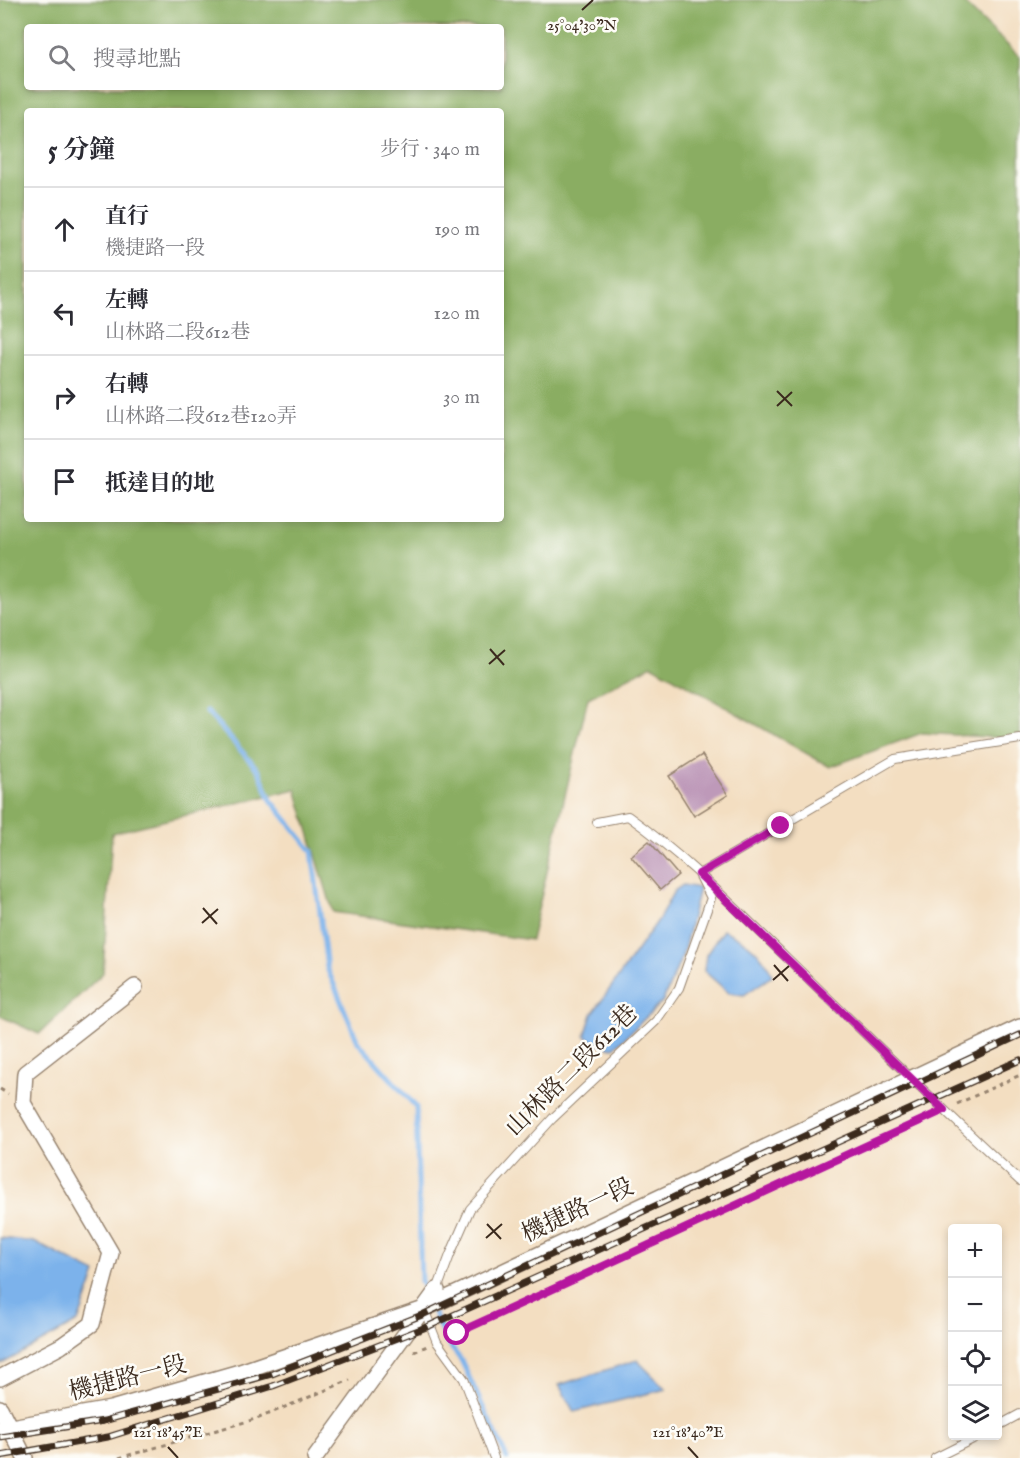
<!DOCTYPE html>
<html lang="zh-TW">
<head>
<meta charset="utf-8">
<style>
	:root { --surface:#fff; --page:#f7f7f7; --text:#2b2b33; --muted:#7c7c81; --line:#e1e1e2 }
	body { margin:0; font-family:"IM FELL English","Noto Serif TC",serif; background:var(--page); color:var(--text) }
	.controls { position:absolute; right:18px; bottom:18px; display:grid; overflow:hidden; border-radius:6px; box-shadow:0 3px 9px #0003 }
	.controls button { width:54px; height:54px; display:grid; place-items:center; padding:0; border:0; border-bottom:2px solid var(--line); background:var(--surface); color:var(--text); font:30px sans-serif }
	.stop { position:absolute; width:18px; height:18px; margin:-14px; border:4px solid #b5179e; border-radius:50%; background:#fff }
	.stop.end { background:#b5179e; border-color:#fff; box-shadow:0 2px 6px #0008 }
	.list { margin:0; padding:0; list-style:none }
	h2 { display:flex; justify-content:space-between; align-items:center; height:78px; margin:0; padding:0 24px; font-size:26px }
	h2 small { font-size:20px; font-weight:400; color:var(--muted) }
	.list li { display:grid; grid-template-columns:39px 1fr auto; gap:18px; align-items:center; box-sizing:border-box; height:84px; padding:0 24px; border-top:2px solid var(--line) }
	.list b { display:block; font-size:22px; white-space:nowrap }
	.list p { margin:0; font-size:20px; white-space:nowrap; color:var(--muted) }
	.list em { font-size:20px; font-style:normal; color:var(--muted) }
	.icon { flex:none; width:33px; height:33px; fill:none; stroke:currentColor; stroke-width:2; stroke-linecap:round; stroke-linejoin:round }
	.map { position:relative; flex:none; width:1020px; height:1458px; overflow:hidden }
	.search { position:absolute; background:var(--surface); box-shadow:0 3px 9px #0003; left:24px; top:24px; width:480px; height:66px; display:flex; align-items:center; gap:15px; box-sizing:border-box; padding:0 21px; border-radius:6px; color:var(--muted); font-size:22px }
	.panel { position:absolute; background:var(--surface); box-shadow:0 3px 9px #0003; left:24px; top:108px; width:480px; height:414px; border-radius:6px }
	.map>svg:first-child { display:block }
	.forest { fill:#8aad62; stroke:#626c40; stroke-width:1.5; fill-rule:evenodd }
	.water { fill:#7cb2eb; stroke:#5c6e84; stroke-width:1.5 }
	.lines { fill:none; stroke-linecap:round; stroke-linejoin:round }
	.stream { stroke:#7cb2eb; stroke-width:5 }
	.building { fill:#be99b9 }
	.lane-casing { stroke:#978470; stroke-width:10 }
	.street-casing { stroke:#978470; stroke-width:18 }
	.path { stroke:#978470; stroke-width:3; stroke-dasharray:4.5 4.5; stroke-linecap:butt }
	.lane { stroke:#fff; stroke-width:8 }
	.street { stroke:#fff; stroke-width:15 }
	.rail-casing { stroke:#3b2a1e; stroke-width:7 }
	.rail { stroke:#fdfcf7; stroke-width:4.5; stroke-dasharray:14; stroke-linecap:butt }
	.route { stroke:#b5179e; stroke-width:8 }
	.ticks { fill:none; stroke:#3b2a1e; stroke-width:2 }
	.labels { text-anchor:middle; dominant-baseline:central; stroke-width:5; stroke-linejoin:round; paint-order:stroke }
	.street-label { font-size:24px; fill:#3b2a1e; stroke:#fdfcf7 }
	.ticks-label { font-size:15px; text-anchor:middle; fill:#3b2a1e; stroke:#fdfcf7; stroke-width:5; stroke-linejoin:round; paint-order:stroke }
</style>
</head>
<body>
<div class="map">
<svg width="1020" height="1458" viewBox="0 0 1020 1458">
	<rect width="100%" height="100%" fill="#fdfcf7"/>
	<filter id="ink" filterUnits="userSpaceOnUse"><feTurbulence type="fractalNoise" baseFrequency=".0167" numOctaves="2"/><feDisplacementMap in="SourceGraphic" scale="12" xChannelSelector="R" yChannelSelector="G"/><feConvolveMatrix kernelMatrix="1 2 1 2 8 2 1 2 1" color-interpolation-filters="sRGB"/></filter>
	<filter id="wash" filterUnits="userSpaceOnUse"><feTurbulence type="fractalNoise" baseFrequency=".008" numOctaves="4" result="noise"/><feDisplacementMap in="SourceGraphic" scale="24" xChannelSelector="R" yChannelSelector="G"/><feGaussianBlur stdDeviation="1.35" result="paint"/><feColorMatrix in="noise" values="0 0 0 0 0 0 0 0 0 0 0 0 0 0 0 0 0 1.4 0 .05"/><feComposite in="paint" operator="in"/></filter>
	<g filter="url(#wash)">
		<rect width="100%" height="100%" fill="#f3dec1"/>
		<!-- forest -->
		<path class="forest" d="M0 0H961L1020 57V739L922 733 830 767 652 665 588 698 531 940 333 912 296 789 112 833 103 973 39 1034 0 1016ZM27 27H501V87H27ZM27 111H501V519H27Z"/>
		<!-- water -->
		<path class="water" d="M683 885 699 888 683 954 663 1001 614 1048 601 1046 585 1036 592 1014 659 919 674 891Z
			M723 930C743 939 765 953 772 976L744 995 729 993 704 971 706 955Z
			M0 1238 34 1242 96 1273 78 1322 0 1365Z
			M637 1360 666 1389 574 1412 559 1385Z"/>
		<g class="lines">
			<!-- stream -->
			<path class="stream" d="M207 712 259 771 271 800 312 851 327 968 358 1042 416 1107 421 1281 428 1297
				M431 1306 446 1341 461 1360 507 1458"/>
		</g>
		<g id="blocks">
			<!-- building -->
			<path class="building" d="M702 755 728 795 694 816 669 776Z
				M649 841 678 875 660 890 631 856Z"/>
		</g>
	</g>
	<g filter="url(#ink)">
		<use href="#blocks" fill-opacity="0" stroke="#978470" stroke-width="1.5"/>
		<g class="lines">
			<defs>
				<path id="lane" d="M597 822 628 816C686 857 736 909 787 958 864 1033 941 1108 1020 1181
					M437 1290 450 1255 470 1209 552 1119 656 1021 679 988 711 898 699 874 895 759 1020 739
					M424 1309 437 1342 464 1379 494 1458
					M998 1426 1020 1414
					M935 1458 979 1436"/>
				<path id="street" d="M0 1378 61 1346 92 1324 111 1253 23 1103 25 1073 135 987
					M0 1408 25 1458
					M0 1429 111 1409 240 1372 424 1309 1020 1027
					M315 1458 437 1290"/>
			</defs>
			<!-- lane casing -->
			<use href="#lane" class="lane-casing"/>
			<!-- street casing -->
			<use href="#street" class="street-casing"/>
			<!-- path -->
			<path class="path" d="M0 1089 8 1094
				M957 1104 1020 1075
				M449 1336 932 1116
				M414 1352 427 1346
				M119 1458 259 1418 350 1380"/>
			<!-- lane -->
			<use href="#lane" class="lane"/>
			<!-- street -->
			<use href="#street" class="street"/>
			<defs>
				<path id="rail" d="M0 1437 104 1421 272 1374 422 1315 1020 1035
					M0 1456 108 1437 273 1386 429 1326 1020 1060"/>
			</defs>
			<!-- rail casing -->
			<use href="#rail" class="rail-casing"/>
			<!-- rail -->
			<use href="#rail" class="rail"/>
		</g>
	</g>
	<g class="lines" filter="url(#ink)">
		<!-- route -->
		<path class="route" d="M457 1333 944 1110 699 874 781 826"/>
	</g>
	<!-- ticks -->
	<path class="ticks" d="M582 10 593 0M777 391 792 406M777 406 792 392M490 649 504 665M489 664 505 650M203 908 217 924M202 923 218 909M774 965 788 981M773 980 789 966M487 1224 501 1239M486 1238 502 1224M168 1447 178 1458M688 1447 698 1458"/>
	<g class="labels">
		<!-- street labels -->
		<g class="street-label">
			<text transform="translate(572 1071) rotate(-45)">山林路二段612巷</text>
			<text transform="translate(578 1211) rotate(-25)">機捷路一段</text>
			<text transform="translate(128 1379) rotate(-14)">機捷路一段</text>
		</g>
	</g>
	<g class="ticks-label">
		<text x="582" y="30">25°04'30"N</text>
		<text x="168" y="1437">121°18'45"E</text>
		<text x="688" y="1437">121°18'40"E</text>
	</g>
</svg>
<div class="controls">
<button>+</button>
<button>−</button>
<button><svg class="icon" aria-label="locate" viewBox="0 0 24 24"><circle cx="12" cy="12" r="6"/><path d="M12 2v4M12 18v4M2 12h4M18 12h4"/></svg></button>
<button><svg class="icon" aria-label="layers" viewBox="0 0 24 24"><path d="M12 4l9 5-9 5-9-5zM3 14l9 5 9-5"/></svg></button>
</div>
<div class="stop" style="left:457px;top:1333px"></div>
<div class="stop end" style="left:781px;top:826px"></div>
<div class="search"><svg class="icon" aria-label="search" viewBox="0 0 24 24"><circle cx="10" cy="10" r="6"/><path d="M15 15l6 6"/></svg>搜尋地點</div>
<section class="panel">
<h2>5 分鐘<small>步行 · 340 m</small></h2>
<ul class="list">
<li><svg class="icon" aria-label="ahead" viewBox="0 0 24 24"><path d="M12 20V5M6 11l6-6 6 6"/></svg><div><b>直行</b><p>機捷路一段</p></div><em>190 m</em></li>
<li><svg class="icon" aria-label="left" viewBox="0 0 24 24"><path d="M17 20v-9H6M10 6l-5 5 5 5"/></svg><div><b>左轉</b><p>山林路二段612巷</p></div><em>120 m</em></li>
<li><svg class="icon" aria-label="right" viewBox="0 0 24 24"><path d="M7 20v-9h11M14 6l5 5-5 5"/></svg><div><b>右轉</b><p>山林路二段612巷120弄</p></div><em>30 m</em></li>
<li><svg class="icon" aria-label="arrive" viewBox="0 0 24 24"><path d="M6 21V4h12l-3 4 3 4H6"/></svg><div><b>抵達目的地</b></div></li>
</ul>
</section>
</div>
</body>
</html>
